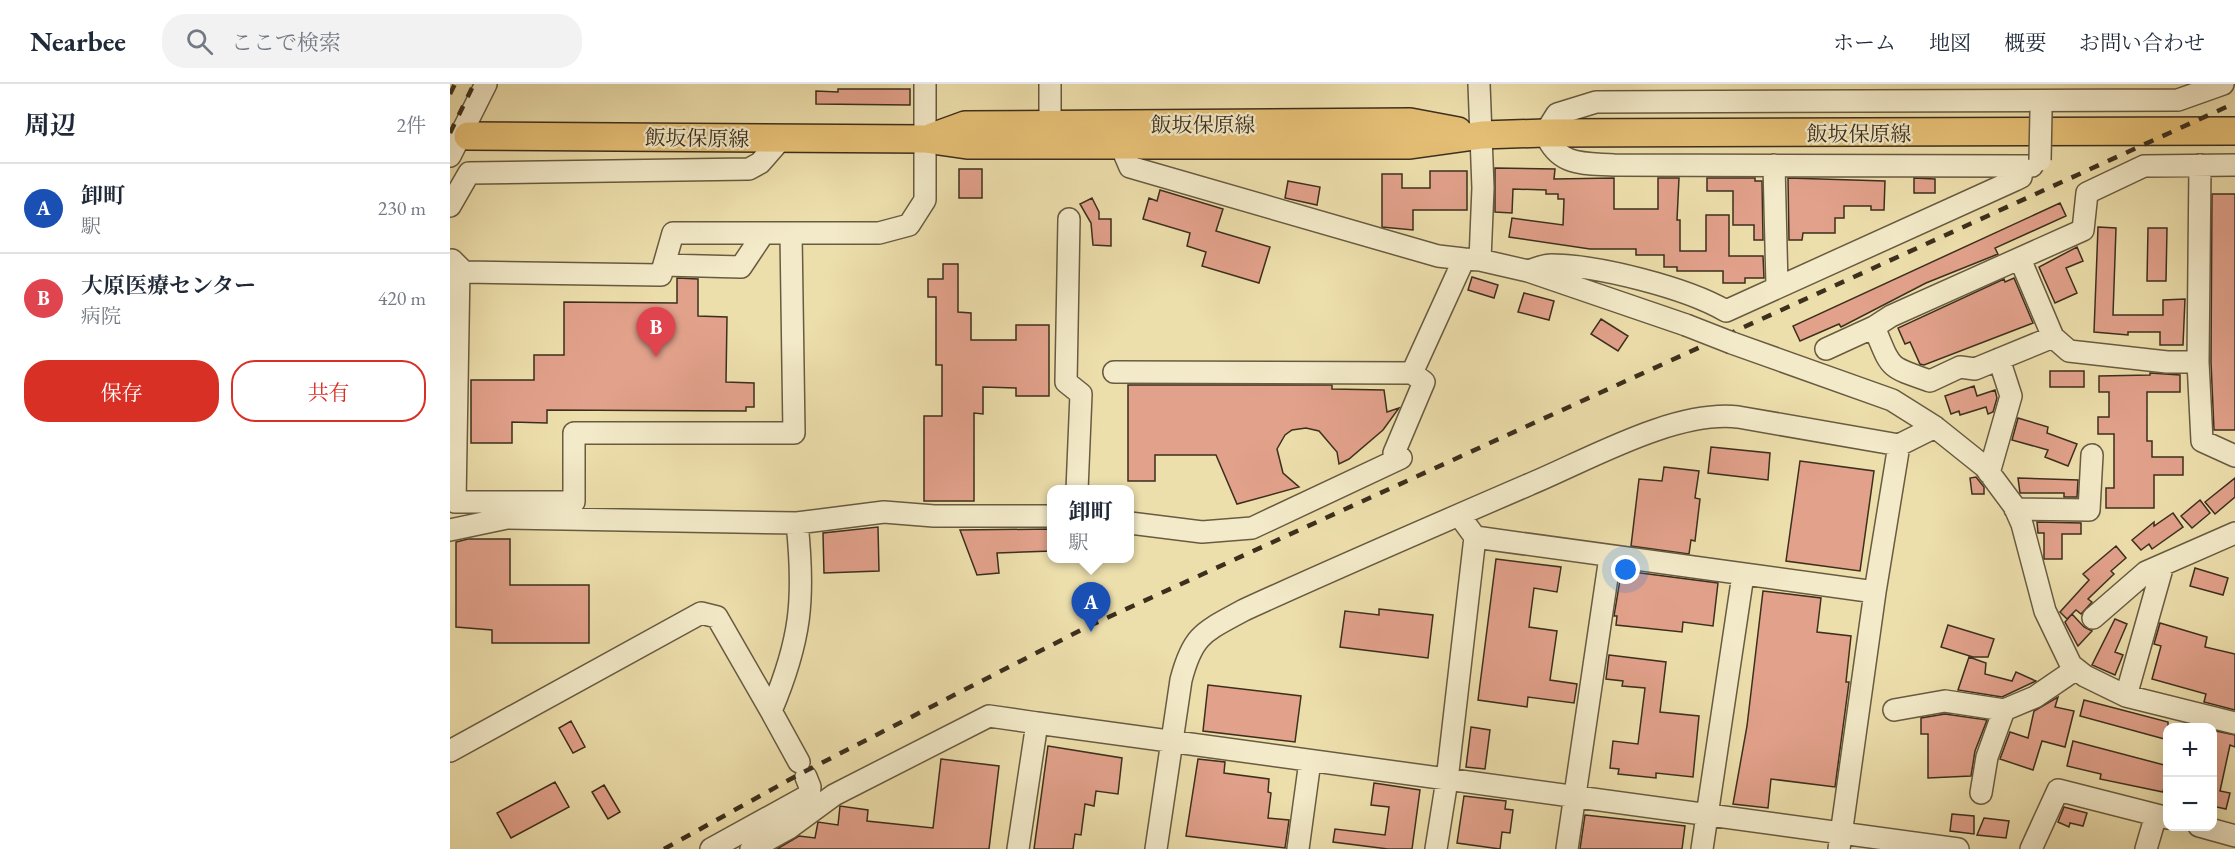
<!DOCTYPE html>
<html lang="ja">
<head>
<meta charset="utf-8">
<style>
	:root { --surface:#fff; --page:#f2f2f3; --text:#1f2937; --muted:#747a83; --line:#e0e1e3; --accent:#d93025 }
	body { margin:0; font-family:"EB Garamond","Noto Serif JP",serif; background:var(--page); color:var(--text) }
	.controls { position:absolute; right:18px; bottom:18px; display:grid; overflow:hidden; border-radius:12px; box-shadow:0 6px 24px #0002 }
	.controls button { width:54px; height:54px; display:grid; place-items:center; padding:0; border:0; border-bottom:2px solid var(--line); background:var(--surface); color:var(--text); font:30px sans-serif }
	.you { position:absolute; left:1176px; top:486px; width:21px; height:21px; margin:-15px; border:4px solid #fff; border-radius:50%; background:#1a73e8; box-shadow:0 0 0 9px #1a73e833 }
	.badge { display:grid; place-items:center; width:39px; height:39px; border-radius:50%; background:var(--accent); color:#fff; font-size:20px; font-weight:700 }
	.pin { position:absolute; translate:-50% -50px; filter:drop-shadow(0 2px 3px #0008) }
	.pin::after { content:''; position:absolute; top:32px; width:21px; height:18px; background:inherit; clip-path:polygon(0 0,100% 0,50% 100%) }
	.popup { position:absolute; left:597px; top:401px; width:87px; height:78px; box-sizing:border-box; display:grid; place-content:center; border-radius:12px; background:var(--surface); filter:drop-shadow(0 2px 4px #0005); font-size:20px; white-space:nowrap; color:var(--muted) }
	.popup b { font-size:22px; color:var(--text) }
	.popup::after { content:''; position:absolute; left:50%; top:100%; margin-left:-12px; border:12px solid transparent; border-top-color:var(--surface) }
	.list { margin:0; padding:0; list-style:none }
	h2 { display:flex; justify-content:space-between; align-items:center; height:78px; margin:0; padding:0 24px; font-size:26px }
	h2 small { font-size:20px; font-weight:400; color:var(--muted) }
	.list li { display:grid; grid-template-columns:39px 1fr auto; gap:18px; align-items:center; box-sizing:border-box; height:90px; padding:0 24px; border-top:2px solid var(--line) }
	.list b { display:block; font-size:22px; white-space:nowrap }
	.list p { margin:0; font-size:20px; white-space:nowrap; color:var(--muted) }
	.list em { font-size:20px; font-style:normal; color:var(--muted) }
	.actions { display:flex; gap:12px; padding:18px 24px }
	.actions a { flex:1; padding:14px 0; border:2px solid var(--accent); border-radius:24px; text-align:center; font-size:21px; color:var(--accent) }
	.actions .main { background:var(--accent); color:#fff }
	.icon { flex:none; width:33px; height:33px; fill:none; stroke:currentColor; stroke-width:2; stroke-linecap:round; stroke-linejoin:round }
	.map { position:relative; flex:none; width:1785px; height:765px; overflow:hidden }
	header { display:flex; align-items:center; gap:36px; box-sizing:border-box; height:84px; padding:0 30px; background:var(--surface); border-bottom:2px solid var(--line) }
	header strong { font-size:28px }
	nav { display:flex; gap:33px; margin-inline-start:auto; font-size:21px }
	.search { width:420px; height:54px; background:var(--page); display:flex; align-items:center; gap:15px; box-sizing:border-box; padding:0 21px; border-radius:24px; color:var(--muted); font-size:22px }
	main { display:flex }
	aside { flex:1; background:var(--surface) }
	.map>svg:first-child { display:block }
	.building { fill:#e2a18b; stroke:#3c2f1d; stroke-width:1.5 }
	.lines { fill:none; stroke-linecap:round; stroke-linejoin:round }
	.minor-casing { stroke:#685b41; stroke-width:24 }
	.major-casing { stroke:#3c2f1d; stroke-width:30 }
	.minor { stroke:#f3eac9; stroke-width:21 }
	.major { stroke:#e6c076; stroke-width:27 }
	.rail { stroke:#3c2f1d; stroke-width:4.5; stroke-dasharray:10 10; stroke-linecap:butt }
	.minor-bridge-casing { stroke:#685b41; stroke-width:24; stroke-linecap:butt }
	.minor-bridge { stroke:#f3eac9; stroke-width:21 }
	.labels { text-anchor:middle; dominant-baseline:central; stroke-width:4.5; stroke-linejoin:round; paint-order:stroke }
	.street-label { font-size:21px; fill:#3c2f1d; stroke:#f3eac9 }
</style>
</head>
<body>
<header>
<strong>Nearbee</strong>
<div class="search"><svg class="icon" aria-label="search" viewBox="0 0 24 24"><circle cx="10" cy="10" r="6"/><path d="M15 15l6 6"/></svg>ここで検索</div>
<nav><a>ホーム</a><a>地図</a><a>概要</a><a>お問い合わせ</a></nav>
</header>
<main>
<aside>
<h2>周辺<small>2件</small></h2>
<ul class="list">
<li><span class="badge" style="background:#1a4fb4">A</span><div><b>卸町</b><p>駅</p></div><em>230 m</em></li>
<li><span class="badge" style="background:#e0444e">B</span><div><b>大原医療センター</b><p>病院</p></div><em>420 m</em></li>
</ul>
<div class="actions"><a class="main">保存</a><a>共有</a></div>
</aside>
<div class="map">
<svg width="1785" height="765" viewBox="0 0 1785 765">
	<rect width="100%" height="100%" fill="#eddfac"/>
	<filter id="stains"><feTurbulence type="fractalNoise" baseFrequency=".00333" numOctaves="4"/><feColorMatrix values="0 0 0 0 .2 0 0 0 0 .09 0 0 0 0 .02 0 0 0 .5 -.17"/></filter>
	<radialGradient id="worn" r=".72"><stop offset=".6" stop-color="#630" stop-opacity="0"/><stop offset="1" stop-color="#630" stop-opacity=".3"/></radialGradient>
	<!-- building -->
	<path class="building" d="M388 5H460V21L366 20V7L388 8Z
		M1045 84 1105 85 1104 95 1164 94V125H1208V94H1229L1227 136H1230V167H1256V131H1279V172H1313L1314 194H1295V199H1273V187H1227V183H1214V171H1186V165H1140L1059 153 1062 134 1113 141 1114 115H1108V110H1096V106L1063 105 1062 129 1045 128Z
		M509 85H532V114H509Z
		M980 87H1017V126H963V146L932 143V90H952V104H980Z
		M1257 94H1305V97H1312L1313 156H1304V141H1283V107H1257Z
		M1338 94 1435 97 1434 126H1421V122H1394V134H1385V149H1353L1352 156H1339Z
		M1464 94 1485 95V109H1464Z
		M838 97 870 103 867 121 835 114Z
		M710 106 773 125 766 147 820 163 809 199 752 182 756 168 737 162 740 149 693 135 699 114 707 117Z
		M1762 110H1785V346H1764L1761 278Z
		M642 114 649 128V135H661V162L643 161 641 139 630 120Z
		M1610 119 1616 132 1545 164 1548 170 1476 199 1391 243 1389 240 1350 257 1343 242Z
		M1648 143 1666 144 1663 231H1713V216L1735 215 1733 261H1710V248H1678V251L1644 248Z
		M1698 144H1717L1716 197H1697Z
		M1627 163 1633 177 1616 184 1627 209 1605 219 1589 183Z
		M493 180H508V228L521 229V256H566V241H599V312H566V304L533 303V330L524 329V417H474V332H492V281H486V213H478V195H493Z
		M1022 193 1048 201 1044 214 1018 206Z
		M227 194 248 195V232L277 233 276 298 304 299V323H296V327L97 326V339L62 338V359H21V296H84V271H114V218L227 219Z
		M1564 194 1583 239 1474 281 1470 280 1460 258 1455 260 1448 244 1554 195 1555 198Z
		M1074 209 1104 217 1099 236 1068 228Z
		M1151 235 1178 252 1168 267 1141 250Z
		M1600 287H1634V303H1600Z
		M1700 289 1730 291V308H1697V357H1702V373H1733V391H1704V424H1656V404H1664V350H1648V333H1659V308H1649V292L1700 291Z
		M678 301H882V305L934 306 937 328 949 324 933 346 899 375 889 380 887 368 869 347 856 344 842 346 835 351 827 365 833 389 849 403 787 420 766 371H705V397H678Z
		M1524 302 1527 312 1545 306 1547 314 1543 328 1538 330 1536 323 1510 331 1509 327 1501 330 1495 312Z
		M1568 334 1598 343 1597 349 1627 360 1618 382 1595 373 1598 366 1562 356Z
		M1261 363 1320 369 1318 396 1258 389Z
		M1350 377 1424 387 1410 487 1336 477Z
		M1214 383 1249 387 1245 414 1250 415 1245 457 1241 456 1239 470 1181 462 1189 395 1212 397Z
		M1526 393 1534 403V410H1522L1520 394Z
		M1568 394 1628 396 1627 413H1614V409H1570Z
		M1785 394V413L1765 430 1755 418Z
		M1750 416 1760 429 1742 444 1731 432Z
		M1723 429 1733 443 1702 465 1699 460 1691 466 1682 456 1704 438V442Z
		M1587 438 1631 439V450H1612V475H1594V449H1588Z
		M428 443 429 487 374 489 373 449Z
		M602 445V467L547 469 549 489 527 491 510 446Z
		M18 455H60V501H139V559H42V546L6 543V458Z
		M1666 462 1676 474 1661 487 1664 490 1638 515 1642 518 1631 530 1626 526 1622 530 1634 543 1642 547 1628 562 1615 538 1622 530 1617 535 1610 528 1639 496 1633 490Z
		M1046 475 1111 483 1107 508 1084 504 1079 543 1107 547 1100 596 1127 600 1124 619 1078 613 1077 623 1028 616Z
		M1745 484 1778 494 1773 511 1740 502Z
		M1175 487 1268 499 1263 542 1233 538 1232 548 1166 541 1167 532H1164L1170 496H1174Z
		M1313 507 1371 514 1367 548 1401 552 1396 598H1399L1385 703 1321 695 1318 724 1283 720 1297 642Z
		M929 525 983 531 978 574 890 563 895 527 929 531Z
		M1665 535 1677 540 1665 568 1673 571 1665 591 1642 581Z
		M1710 539 1757 553 1755 563 1785 570V626L1754 618 1756 610 1702 595 1711 562 1704 560Z
		M1498 541 1544 555 1538 573H1523L1491 563Z
		M1159 571 1216 578 1210 628 1249 632 1243 693 1206 689V694L1168 690 1169 685 1160 684 1163 657 1188 660 1195 604 1172 602 1173 597 1156 595Z
		M1519 573 1536 579 1535 590 1562 597 1566 588 1586 597 1552 613 1508 606Z
		M758 601 851 612 845 658 753 647Z
		M1608 613 1605 623 1624 627 1615 663 1592 657 1583 686 1550 675 1560 648 1578 654 1584 627Z
		M1634 616 1718 638V656L1630 632Z
		M1495 630 1537 636 1525 667 1521 692 1478 694V650H1471V634Z
		M121 637 135 663 123 669 109 644Z
		M1021 643 1040 646 1035 685 1016 683Z
		M1766 647 1785 651V663L1780 661 1770 707 1780 709 1776 725 1762 722V664Z
		M1623 657 1718 682 1713 708 1650 695 1651 690 1617 682Z
		M598 662 672 674 668 710 646 707 644 722 635 720 631 751 625 750 623 765H584Z
		M491 675 549 682 539 765H327L349 752 365 754 368 738 388 741 390 722 418 726 417 737 483 744Z
		M748 675 775 678 774 689 819 695 818 708 821 709 818 734 839 736 835 764 736 752Z
		M105 698 119 723 61 754 47 729Z
		M924 699 970 706 962 765H938L883 758 885 745 935 751 939 723 921 721Z
		M154 701 170 728 158 735 142 708Z
		M1014 712 1056 717 1055 725 1063 726 1060 749 1052 748 1050 765 1007 759Z
		M1614 723 1637 729 1633 742 1620 739 1619 743 1608 738Z
		M1502 730 1524 732V750L1500 747Z
		M1135 731 1235 742 1232 765H1130Z
		M1534 734 1559 737 1556 754 1527 751Z"/>
	<g class="lines">
		<defs>
			<path id="minor" d="M1029 0 1033 104 1030 176
				M600 41V0
				M671 62 680 83 988 172 1014 175
				M0 72 36 0
				M1324 81 1327 202
				M1750 81 1748 278 1752 357 1785 372
				M1573 82 1164 81C1133 79 1109 83 1095 49L1107 30 1146 18 1728 16 1773 0
				M0 122 19 89 299 85 310 79 331 55
				M619 135 616 298 631 310 627 406
				M1570 175 1603 253 1619 267 1717 278H1748
				M2 176 14 188 211 191 223 149H429L459 141 475 116V0
				M214 181 291 183 313 150
				M9 183 5 418H124V349H344L341 150
				M1078 187C1086 185 1093 181 1101 181 1147 181 1237 204 1276 227L1565 96 1571 93 1573 82H1582
				M1603 253 1525 285 1510 283 1480 297C1436 282 1442 285 1424 243L1441 232 1633 146 1637 109 1694 82 1785 81
				M1282 259 1442 316 1485 343 1535 383 1564 422 1572 440 1595 527 1621 581 1635 592 1676 612 1785 639
				M1376 265 1424 243
				M664 288 962 289 974 298 944 369 945 377
				M962 289 1014 175 1030 176 1078 187 1236 241
				M1539 389 1561 312 1549 275
				M1565 425 1639 426 1642 371
				M1009 431 1025 453 1425 508
				M680 439 752 448 802 444 951 374
				M0 446 57 434 347 439 434 428 484 432H602
				M1643 534 1696 488 1785 449
				M1676 612 1713 481
				M1444 626 1495 617 1554 626
				M321 627 349 678
				M0 667 251 529 267 533 321 627C351 556 355 515 347 439
				M1531 709 1537 673 1554 626 1585 613 1626 585
				M1749 742 1785 752
				M261 765 359 711 360 703 356 693
				M301 765 339 744 384 711 539 632 587 639
				M568 765 587 639 1508 765
				M706 765 731 596C743 550 754 548 794 526 888 483 983 442 1078 401 1138 376 1224 326 1288 333L1449 361 1485 343
				M848 765 860 677
				M986 765 997 696 1025 453
				M1117 765 1160 473
				M1252 765 1293 491
				M1389 765 1425 508 1449 361
				M1581 765 1608 706 1718 734
				M1696 765 1706 731"/>
			<path id="major" d="M18 52 475 55 517 61H960L1032 51 1095 49 1785 47
				M482 53 515 41 960 38 1008 47"/>
		</defs>
		<!-- minor casing -->
		<use href="#minor" class="minor-casing"/>
		<!-- major casing -->
		<use href="#major" class="major-casing"/>
		<!-- minor -->
		<use href="#minor" class="minor"/>
		<!-- major -->
		<use href="#major" class="major"/>
		<!-- rail -->
		<path class="rail" d="M0 10 5 0
			M0 49 24 0
			M214 765 348 691 639 542 1785 19"/>
		<defs>
			<path id="minor-bridge" d="M1590 76 1591 27
				M1236 241 1282 259"/>
		</defs>
		<!-- minor-bridge casing -->
		<use href="#minor-bridge" class="minor-bridge-casing"/>
		<!-- minor-bridge -->
		<use href="#minor-bridge" class="minor-bridge"/>
	</g>
	<g class="labels">
		<!-- street labels -->
		<g class="street-label">
			<text x="753" y="40">飯坂保原線</text>
			<text x="1409" y="49">飯坂保原線</text>
			<text transform="translate(247 54) rotate(1)">飯坂保原線</text>
		</g>
	</g>
	<rect width="100%" height="100%" filter="url(#stains)"/>
	<rect width="100%" height="100%" fill="url(#worn)"/>
</svg>
<div class="controls">
<button>+</button>
<button>−</button>
</div>
<div class="you"></div>
<div class="pin badge" style="left:641px;top:548px;background:#1a4fb4">A</div>
<div class="popup"><b>卸町</b>駅</div>
<div class="pin badge" style="left:206px;top:273px;background:#e0444e">B</div>
</div>
</main>
</body>
</html>
